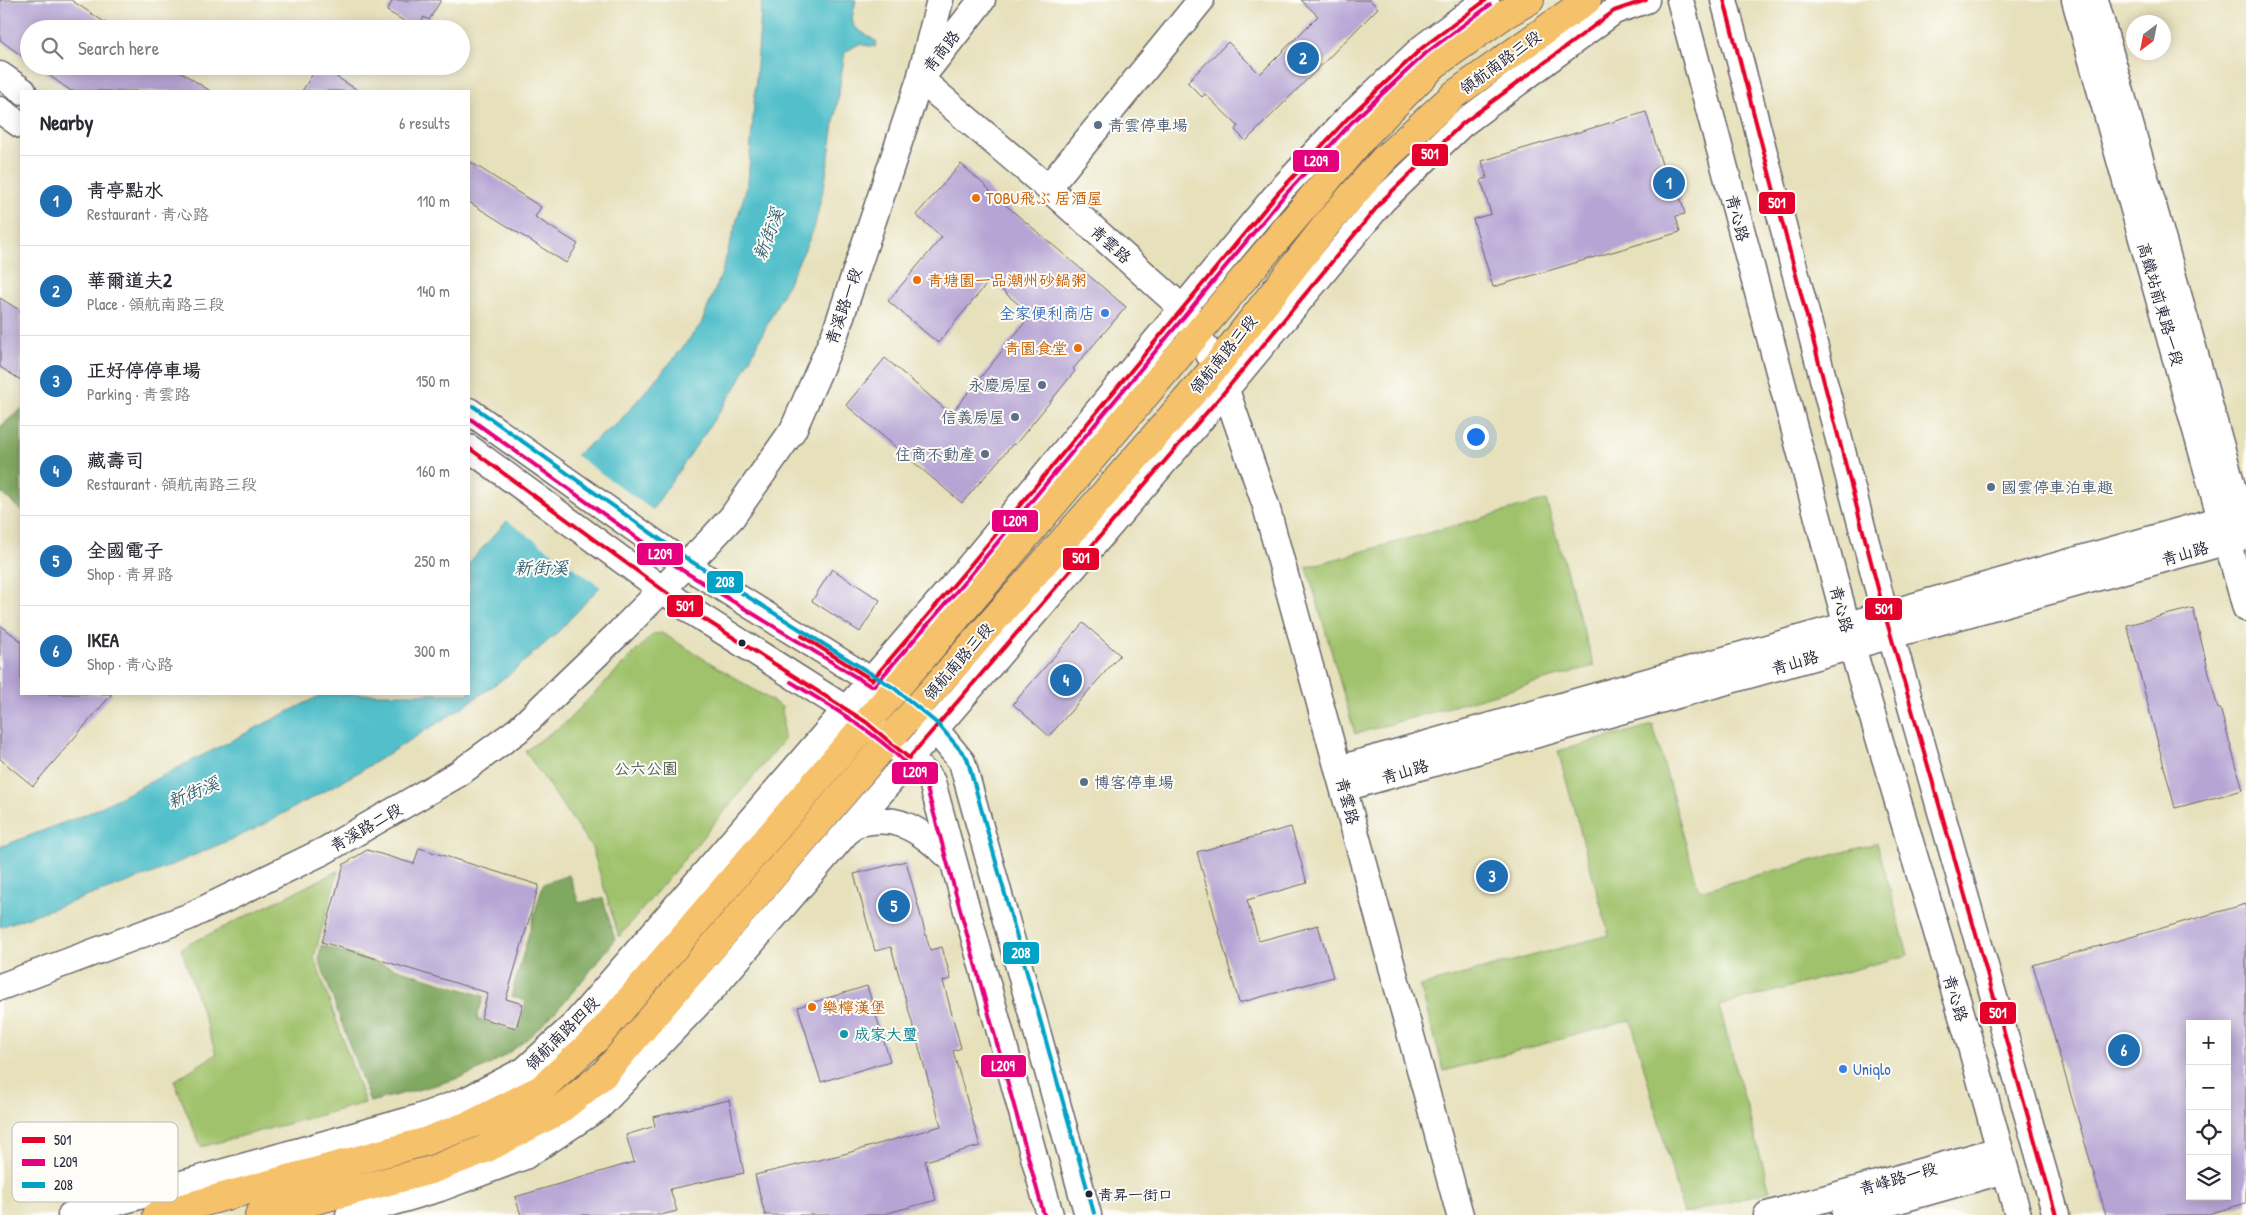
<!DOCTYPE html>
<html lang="en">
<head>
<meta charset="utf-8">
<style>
	:root { --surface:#fff; --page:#f7f7f7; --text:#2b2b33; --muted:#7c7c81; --line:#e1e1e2; --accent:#1f6fb2 }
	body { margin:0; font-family:"Patrick Hand","LXGW WenKai TC","Klee One",sans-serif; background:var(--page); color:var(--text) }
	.controls { position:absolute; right:15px; bottom:15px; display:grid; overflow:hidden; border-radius:0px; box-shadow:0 2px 12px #0003 }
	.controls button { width:45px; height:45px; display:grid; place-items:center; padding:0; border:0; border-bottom:1px solid var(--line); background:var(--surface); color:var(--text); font:25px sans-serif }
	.compass { position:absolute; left:2126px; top:15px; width:45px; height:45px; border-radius:50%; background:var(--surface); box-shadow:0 2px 12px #0003; rotate:212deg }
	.you { position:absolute; left:1475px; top:436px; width:18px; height:18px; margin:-12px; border:4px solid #fff; border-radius:50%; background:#1a73e8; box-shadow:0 0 0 8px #1a73e833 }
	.badge { display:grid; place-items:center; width:32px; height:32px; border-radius:50%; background:var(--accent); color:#fff; font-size:16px; font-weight:700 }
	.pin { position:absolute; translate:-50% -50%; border:2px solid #fff; box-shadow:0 1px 5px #0006 }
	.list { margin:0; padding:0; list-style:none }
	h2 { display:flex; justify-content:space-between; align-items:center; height:65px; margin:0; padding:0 20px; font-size:21px }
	h2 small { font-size:16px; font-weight:400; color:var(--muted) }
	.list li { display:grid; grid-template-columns:32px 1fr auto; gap:15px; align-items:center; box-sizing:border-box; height:90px; padding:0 20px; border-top:1px solid var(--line) }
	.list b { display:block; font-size:19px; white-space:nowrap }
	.list p { margin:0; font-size:16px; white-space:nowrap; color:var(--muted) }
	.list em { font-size:16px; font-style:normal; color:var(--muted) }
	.icon { flex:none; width:28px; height:28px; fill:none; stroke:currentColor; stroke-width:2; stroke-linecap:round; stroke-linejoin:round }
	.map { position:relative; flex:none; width:2246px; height:1215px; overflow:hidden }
	.search { position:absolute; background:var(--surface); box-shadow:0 2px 12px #0003; left:20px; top:20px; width:450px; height:55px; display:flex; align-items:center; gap:12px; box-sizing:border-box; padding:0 18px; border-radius:28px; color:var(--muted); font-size:19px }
	.panel { position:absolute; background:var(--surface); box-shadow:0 2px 12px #0003; left:20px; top:90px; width:450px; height:605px; border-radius:0px }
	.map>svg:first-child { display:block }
	.green { fill:#a0c26c; stroke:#617254 }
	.forest { fill:#80a860; stroke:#51654e }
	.water { fill:#52bfca; stroke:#3a7082 }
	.pier { fill:#e6e0bb }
	.building { fill:#b6a4d4; fill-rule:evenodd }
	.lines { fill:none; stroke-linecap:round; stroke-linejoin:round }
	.minor-casing { stroke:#676468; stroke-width:29 }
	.major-casing { stroke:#676468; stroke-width:30 }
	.minor { stroke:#fff; stroke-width:26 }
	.major { stroke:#f5c16b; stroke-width:28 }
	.bus-1-casing { stroke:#fdfcf7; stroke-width:8 }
	.bus-2-casing { stroke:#fdfcf7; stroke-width:8 }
	.bus-3-casing { stroke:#fdfcf7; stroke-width:8 }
	.bus-1 { stroke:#e4002b; stroke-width:4 }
	.bus-2 { stroke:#e5007d; stroke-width:4 }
	.bus-3 { stroke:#02a2c7; stroke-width:4 }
	.service-dot { fill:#5c6f8a; stroke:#fdfcf7; stroke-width:2 }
	.food-dot { fill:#e8710a; stroke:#fdfcf7; stroke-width:2 }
	.shop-dot { fill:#3f7fe0; stroke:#fdfcf7; stroke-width:2 }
	.bus-dot { fill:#22223b; stroke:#fdfcf7; stroke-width:2 }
	.culture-dot { fill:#0f9aa8; stroke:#fdfcf7; stroke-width:2 }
	.labels { text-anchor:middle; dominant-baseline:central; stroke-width:4; stroke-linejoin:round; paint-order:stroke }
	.bus-label { font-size:15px; fill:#22223b; stroke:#fdfcf7; text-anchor:start }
	.street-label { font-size:16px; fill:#22223b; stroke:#fdfcf7 }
	.service-label { font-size:16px; fill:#4e5e75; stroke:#fdfcf7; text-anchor:start }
	.food-label { font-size:16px; fill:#c56008; stroke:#fdfcf7; text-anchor:start }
	.shop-label { font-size:16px; fill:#366cbe; stroke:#fdfcf7; text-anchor:end }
	.park-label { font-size:16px; fill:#4e5a4c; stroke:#fdfcf7 }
	.culture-label { font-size:16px; fill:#0d838f; stroke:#fdfcf7; text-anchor:start }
	.water-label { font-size:18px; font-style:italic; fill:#356174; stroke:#fdfcf7 }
	.key { fill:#fdfcf7; stroke:#bbbbbf; stroke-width:1 }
	.key-label { font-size:14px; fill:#22223b }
	.line-badge { stroke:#fdfcf7; stroke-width:2 }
	.badge-label { font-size:14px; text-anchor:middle; font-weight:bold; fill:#fff }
</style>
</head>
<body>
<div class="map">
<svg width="2246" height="1215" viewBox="0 0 2246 1215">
	<rect width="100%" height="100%" fill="#fdfcf7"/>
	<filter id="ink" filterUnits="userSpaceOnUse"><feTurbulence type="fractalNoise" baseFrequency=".02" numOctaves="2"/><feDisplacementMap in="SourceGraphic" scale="10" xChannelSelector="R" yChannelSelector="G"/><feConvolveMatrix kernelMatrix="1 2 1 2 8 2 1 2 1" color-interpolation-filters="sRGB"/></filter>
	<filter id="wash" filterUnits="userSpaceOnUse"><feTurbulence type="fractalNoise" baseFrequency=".0096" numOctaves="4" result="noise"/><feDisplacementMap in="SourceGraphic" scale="20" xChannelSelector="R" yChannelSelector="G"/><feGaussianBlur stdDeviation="1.12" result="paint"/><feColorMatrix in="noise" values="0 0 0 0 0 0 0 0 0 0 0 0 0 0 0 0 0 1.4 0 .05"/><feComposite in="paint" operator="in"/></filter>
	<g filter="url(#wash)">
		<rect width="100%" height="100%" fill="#e6e0bb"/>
		<!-- green -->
		<path class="green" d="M1546 500 1594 666 1355 734 1307 567Z
			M662 633 782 707 784 740 619 937 592 848 525 751 566 722 653 634Z
			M1653 725 1699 891 1877 843 1908 955 1719 1006 1770 1191 1684 1214 1631 1020 1444 1071 1420 986 1609 935 1558 751Z
			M338 871 314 957 365 1103 201 1147 174 1081 216 1054 181 948Z"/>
		<!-- forest -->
		<path class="forest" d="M21 409V511L0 491V427Z
			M569 875 579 903 603 898 615 940C572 993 529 1054 462 1077 432 1087 400 1094 370 1102L319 960 321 945 484 996 477 1019 518 1032 526 1001 511 996 543 884Z"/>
		<!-- water -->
		<path class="water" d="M762 0H856L852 18 854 27 877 42 875 47 859 44 845 52 825 182 814 229 803 253 735 389 598 589 557 633 510 674 457 711 359 772 255 829 151 874 0 927V847L89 813 323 694H469V563L506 522 583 449 617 424 675 357 701 324 721 275 748 182Z"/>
		<!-- pier -->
		<path class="pier" d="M574 454 654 511 602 588 505 519Z"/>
		<g id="blocks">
			<!-- building -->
			<path class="building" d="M0 0H71L115 29H29V61L0 40Z
				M393 0H441L429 20 424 17 418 29 387 11Z
				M1301 0H1370L1378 8 1246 141 1235 130 1238 126 1205 94 1202 97 1187 82 1228 42 1260 74 1318 16Z
				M36 66H172L210 91H71Z
				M318 66H319L359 91H302Z
				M1646 112 1663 168 1671 166 1685 214 1676 216 1680 232 1493 287 1473 219 1491 214 1481 180 1487 178 1482 161Z
				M469 161 541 207 535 217 578 244 566 263 469 202Z
				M961 164 990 190 989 191 1126 307 1073 369 1075 371 1015 445 1013 444 962 503 846 405 885 358 951 414 1031 315 990 280 938 343 888 301 942 237 916 215Z
				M0 298 21 311V380L0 367Z
				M832 569 880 600 860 632 812 601Z
				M2193 608 2218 709 2220 708 2243 790 2175 808 2127 625Z
				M1083 623 1120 655 1049 736 1013 704Z
				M0 625 21 641V694H112L33 786 0 759Z
				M1291 827 1307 883 1247 900 1259 941 1318 925 1333 977 1239 1003 1197 852Z
				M419 848 539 885 506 999 523 1004 516 1028 481 1018 488 993 322 942 344 864 367 850 414 864Z
				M906 861 930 950 942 947 951 979 943 981 961 1048 953 1051 980 1146 925 1161 936 1200 880 1215H765L755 1175 844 1154 941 1126 891 947 875 951 854 874Z
				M2246 904V1203L2205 1215H2106L2033 965ZM2190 1024H2227V1196H2190Z
				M867 986 890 1061 821 1082 798 1007Z
				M729 1100 744 1173 670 1189 677 1211 661 1215H521L515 1197 634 1162 626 1135 655 1126 653 1117Z"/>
		</g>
	</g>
	<g filter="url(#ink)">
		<use href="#blocks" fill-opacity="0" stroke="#676468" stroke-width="1"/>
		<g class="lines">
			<defs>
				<path id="minor" d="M1680 0 1857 664 1970 1043 2018 1215
					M1724 0 1885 615 2056 1215
					M2075 0 2246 608
					M2095 0 2245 532
					M925 73 982 0
					M0 75 23 91
					M920 79 1048 188 1182 308 1216 366
					M0 110 21 125
					M1048 188 1201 0
					M1226 390 1266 506 1460 1215
					M469 411 686 565 886 690
					M469 448 693 612 866 722 925 773 932 782 1050 1215
					M922 718 935 729 962 762 1088 1215
					M1339 769 2240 514
					M1344 788 2246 536
					M853 825C898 811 920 831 952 859
					M0 987 188 917 324 851 458 774 518 730 620 632 707 544 732 517 793 430 835 334 920 79 940 0
					M71 1215 418 1118 467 1100 525 1070 574 1025 963 574 1278 193 1347 119 1422 48 1486 0
					M349 1215 440 1188 525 1156 598 1108 712 989 1196 425 1383 200 1462 124 1614 11 1646 0
					M1767 1215 1999 1150
					M1845 1215 2005 1170"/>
				<path id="major" d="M157 1215 424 1142 474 1123 541 1089 596 1039 1023 540 1365 135 1435 64 1504 15 1530 0
					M259 1215 431 1170 485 1149 558 1111 604 1074 888 741 1216 366 1327 224 1384 159 1455 94 1587 0"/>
			</defs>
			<!-- minor casing -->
			<use href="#minor" class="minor-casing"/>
			<!-- major casing -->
			<use href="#major" class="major-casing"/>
			<!-- minor -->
			<use href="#minor" class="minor"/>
			<!-- major -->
			<use href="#major" class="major"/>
			<defs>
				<path id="bus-1" d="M1724 0 1885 615 2056 1215
					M469 448 693 612 866 722 909 758 1226 390 1383 200 1462 124 1614 11 1646 0
					M802 636 872 680 963 574 1278 193 1347 119 1422 48 1486 0"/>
				<path id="bus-2" d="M469 418 682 570 869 685 874 686 968 578 1283 197 1351 123 1426 53 1490 5
					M791 682C840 712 889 740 926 785L1044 1215"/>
				<path id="bus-3" d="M473 406 689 560 894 688 939 725 967 758 1094 1213"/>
			</defs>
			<!-- bus-1 casing -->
			<use href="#bus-1" class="bus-1-casing"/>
			<!-- bus-2 casing -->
			<use href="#bus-2" class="bus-2-casing"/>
			<!-- bus-3 casing -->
			<use href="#bus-3" class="bus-3-casing"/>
			<!-- bus-1 -->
			<use href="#bus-1" class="bus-1"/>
			<!-- bus-2 -->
			<use href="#bus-2" class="bus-2"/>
			<!-- bus-3 -->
			<use href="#bus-3" class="bus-3"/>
		</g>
	</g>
	<!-- markers -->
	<g class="service-dot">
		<circle cx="1098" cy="125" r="5"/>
		<circle cx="1042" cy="385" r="5"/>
		<circle cx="1015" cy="417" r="5"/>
		<circle cx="985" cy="454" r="5"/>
		<circle cx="1991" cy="487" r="5"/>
		<circle cx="1084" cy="782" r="5"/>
	</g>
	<g class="food-dot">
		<circle cx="976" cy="198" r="5"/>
		<circle cx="917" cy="280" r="5"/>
		<circle cx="1078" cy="348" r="5"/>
		<circle cx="812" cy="1007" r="5"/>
	</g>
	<g class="shop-dot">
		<circle cx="1105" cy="313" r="5"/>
		<circle cx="1843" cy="1069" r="5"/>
	</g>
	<g class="bus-dot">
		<circle cx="742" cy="643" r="4.5"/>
		<circle cx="1089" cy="1194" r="4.5"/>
	</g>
	<circle class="culture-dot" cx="844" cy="1034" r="5"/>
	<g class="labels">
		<!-- bus labels -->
		<g class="bus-label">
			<text x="1098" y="1194">青昇一街口</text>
		</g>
		<!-- street labels -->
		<g class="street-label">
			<text transform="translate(941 51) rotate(-52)">青商路</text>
			<text transform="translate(1500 62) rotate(-36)">領航南路三段</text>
			<text transform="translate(1738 218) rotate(75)">青心路</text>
			<text transform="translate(1111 244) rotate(42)">青雲路</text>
			<text transform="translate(2161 304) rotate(74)">高鐵站前東路一段</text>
			<text transform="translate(843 306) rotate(-71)">青溪路一段</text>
			<text transform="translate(1223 354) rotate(-51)">領航南路三段</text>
			<text transform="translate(2185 553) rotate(-16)">青山路</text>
			<text transform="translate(1842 609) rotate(75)">青心路</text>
			<text transform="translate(958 661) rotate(-49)">領航南路三段</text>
			<text transform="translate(1795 662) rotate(-16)">青山路</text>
			<text transform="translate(1405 771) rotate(-16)">青山路</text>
			<text transform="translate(1348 801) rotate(75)">青雲路</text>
			<text transform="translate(366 827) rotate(-30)">青溪路二段</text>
			<text transform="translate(1956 998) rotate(73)">青心路</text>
			<text transform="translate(562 1033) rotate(-45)">領航南路四段</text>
			<text transform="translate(1898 1178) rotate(-16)">青峰路一段</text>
		</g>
		<!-- service labels -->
		<g class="service-label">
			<text x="1108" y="125">青雲停車場</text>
			<text x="1032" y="385" text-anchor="end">永慶房屋</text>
			<text x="1005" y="417" text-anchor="end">信義房屋</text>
			<text x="975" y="454" text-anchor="end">住商不動產</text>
			<text x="2001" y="487">國雲停車泊車趣</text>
			<text x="1094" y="782">博客停車場</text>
		</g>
		<!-- food labels -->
		<g class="food-label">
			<text x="986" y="198">TOBU飛ぶ 居酒屋</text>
			<text x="927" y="280">青塘園一品潮州砂鍋粥</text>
			<text x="1068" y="348" text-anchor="end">青園食堂</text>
			<text x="822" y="1007">樂檸漢堡</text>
		</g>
		<!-- shop labels -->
		<g class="shop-label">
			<text x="1095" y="313">全家便利商店</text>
			<text x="1853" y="1069" text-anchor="start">Uniqlo</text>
		</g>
		<!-- park labels -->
		<g class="park-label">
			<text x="646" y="768">公六公園</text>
		</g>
		<!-- culture labels -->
		<g class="culture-label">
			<text x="854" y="1034">成家大璽</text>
		</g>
		<!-- water labels -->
		<g class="water-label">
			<text transform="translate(768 234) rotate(-69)">新街溪</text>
			<text x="541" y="567">新街溪</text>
			<text transform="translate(193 792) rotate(-22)">新街溪</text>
		</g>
	</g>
	<!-- legend -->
	<rect x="12" y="1122" width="166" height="80" rx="8" class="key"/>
	<rect x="22" y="1137" width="23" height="6" fill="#e4002b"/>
	<rect x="22" y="1159" width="23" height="7" fill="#e5007d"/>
	<rect x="22" y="1182" width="23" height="6" fill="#02a2c7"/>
	<g class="key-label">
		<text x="54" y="1145">501</text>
		<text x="54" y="1167">L209</text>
		<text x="54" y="1190">208</text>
	</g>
	<g class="line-badge">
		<rect x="1411" y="143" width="38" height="24" rx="5" fill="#e4002b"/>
		<rect x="1292" y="149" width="48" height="24" rx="5" fill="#e5007d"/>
		<rect x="1758" y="191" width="38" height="24" rx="5" fill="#e4002b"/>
		<rect x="991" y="509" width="48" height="24" rx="5" fill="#e5007d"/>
		<rect x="636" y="542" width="48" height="24" rx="5" fill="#e5007d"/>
		<rect x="1062" y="547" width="38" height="24" rx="5" fill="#e4002b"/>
		<rect x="706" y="570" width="38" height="24" rx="5" fill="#02a2c7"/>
		<rect x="666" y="594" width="38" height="24" rx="5" fill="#e4002b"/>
		<rect x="1864" y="597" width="39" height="24" rx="5" fill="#e4002b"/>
		<rect x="891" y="761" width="48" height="24" rx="5" fill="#e5007d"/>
		<rect x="1002" y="941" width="38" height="24" rx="5" fill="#02a2c7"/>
		<rect x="1979" y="1001" width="38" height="24" rx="5" fill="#e4002b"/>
		<rect x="980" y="1054" width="47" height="24" rx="5" fill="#e5007d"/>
	</g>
	<g class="badge-label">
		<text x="1430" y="159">501</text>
		<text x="1316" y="166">L209</text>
		<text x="1777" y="208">501</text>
		<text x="1015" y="526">L209</text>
		<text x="660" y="559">L209</text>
		<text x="1081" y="563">501</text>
		<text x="725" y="587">208</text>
		<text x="685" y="611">501</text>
		<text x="1884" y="614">501</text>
		<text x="915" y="777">L209</text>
		<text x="1021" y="958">208</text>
		<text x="1998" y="1018">501</text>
		<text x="1003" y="1071">L209</text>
	</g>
</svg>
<div class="controls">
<button>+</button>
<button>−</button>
<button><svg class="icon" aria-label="locate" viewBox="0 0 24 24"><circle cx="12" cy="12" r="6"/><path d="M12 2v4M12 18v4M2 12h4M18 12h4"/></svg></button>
<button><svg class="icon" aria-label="layers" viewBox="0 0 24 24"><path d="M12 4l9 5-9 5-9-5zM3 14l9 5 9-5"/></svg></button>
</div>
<svg class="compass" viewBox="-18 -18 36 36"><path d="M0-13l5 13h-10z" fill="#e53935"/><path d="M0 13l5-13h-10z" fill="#7c7c81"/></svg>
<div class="you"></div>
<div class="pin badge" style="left:1669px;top:183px">1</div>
<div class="pin badge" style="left:1303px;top:58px">2</div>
<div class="pin badge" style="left:1492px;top:876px">3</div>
<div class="pin badge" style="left:1066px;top:680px">4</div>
<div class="pin badge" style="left:894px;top:906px">5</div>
<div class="pin badge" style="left:2124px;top:1050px">6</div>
<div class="search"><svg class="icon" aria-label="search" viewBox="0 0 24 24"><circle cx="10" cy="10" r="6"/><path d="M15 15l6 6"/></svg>Search here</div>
<section class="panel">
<h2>Nearby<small>6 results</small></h2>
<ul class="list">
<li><span class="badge">1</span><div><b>青亭點水</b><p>Restaurant · 青心路</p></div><em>110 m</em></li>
<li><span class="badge">2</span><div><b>華爾道夫2</b><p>Place · 領航南路三段</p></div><em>140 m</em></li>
<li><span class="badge">3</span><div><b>正好停停車場</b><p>Parking · 青雲路</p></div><em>150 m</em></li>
<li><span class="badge">4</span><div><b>藏壽司</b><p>Restaurant · 領航南路三段</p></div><em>160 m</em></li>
<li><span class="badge">5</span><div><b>全國電子</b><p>Shop · 青昇路</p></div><em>250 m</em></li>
<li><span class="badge">6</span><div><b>IKEA</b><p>Shop · 青心路</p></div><em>300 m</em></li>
</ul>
</section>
</div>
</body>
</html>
